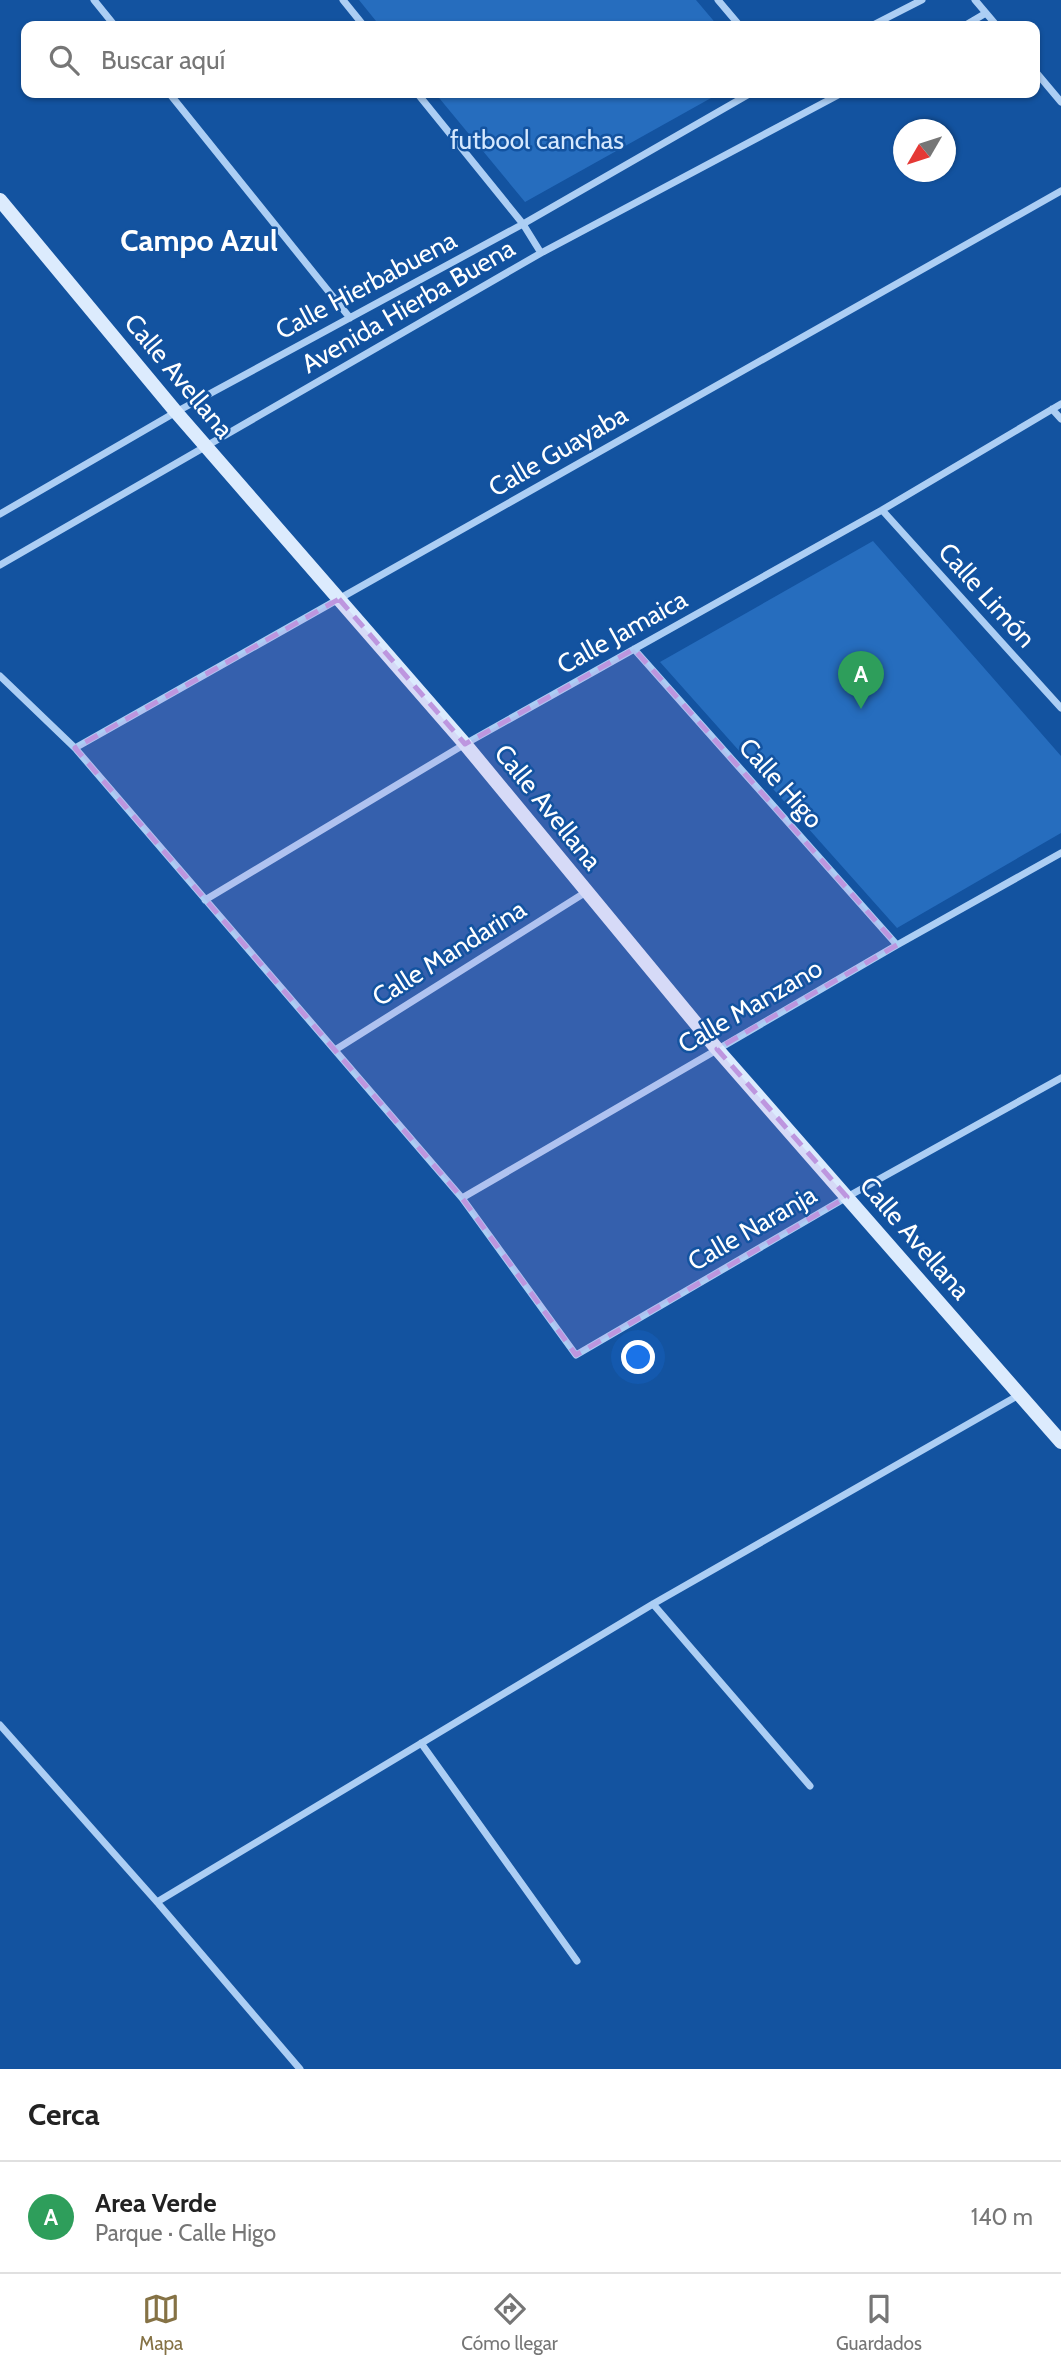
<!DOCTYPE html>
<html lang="es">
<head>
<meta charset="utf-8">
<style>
	:root { --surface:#fff; --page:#f6f6f6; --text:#222; --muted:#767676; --line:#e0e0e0; --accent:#857245 }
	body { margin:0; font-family:Cabin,sans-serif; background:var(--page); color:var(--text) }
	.compass { position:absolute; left:893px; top:119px; width:63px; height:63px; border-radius:50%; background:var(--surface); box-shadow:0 2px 5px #0004; rotate:231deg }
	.you { position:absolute; left:639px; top:1358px; width:24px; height:24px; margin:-18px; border:5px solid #fff; border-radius:50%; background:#1a73e8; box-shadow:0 0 0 10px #1a73e833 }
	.badge { display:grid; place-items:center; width:46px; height:46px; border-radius:50%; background:var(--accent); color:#fff; font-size:23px; font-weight:700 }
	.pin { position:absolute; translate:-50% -58px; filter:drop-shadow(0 2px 4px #0008) }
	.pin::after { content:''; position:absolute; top:37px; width:24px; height:21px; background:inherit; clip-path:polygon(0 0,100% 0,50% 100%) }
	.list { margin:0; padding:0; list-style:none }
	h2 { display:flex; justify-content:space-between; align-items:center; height:91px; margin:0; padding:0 28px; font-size:30px }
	h2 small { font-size:23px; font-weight:400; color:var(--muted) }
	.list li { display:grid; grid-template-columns:46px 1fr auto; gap:21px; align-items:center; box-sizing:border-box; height:112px; padding:0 28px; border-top:2px solid var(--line) }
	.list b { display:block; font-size:26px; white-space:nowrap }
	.list p { margin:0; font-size:23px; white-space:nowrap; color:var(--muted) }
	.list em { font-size:23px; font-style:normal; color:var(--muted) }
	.icon { flex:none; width:38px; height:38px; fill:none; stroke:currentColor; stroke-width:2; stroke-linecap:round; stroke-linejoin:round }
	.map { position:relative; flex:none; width:1061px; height:2069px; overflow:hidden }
	.search { position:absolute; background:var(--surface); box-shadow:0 2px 5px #0004; left:21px; right:21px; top:21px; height:77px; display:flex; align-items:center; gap:18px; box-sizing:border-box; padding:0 24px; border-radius:14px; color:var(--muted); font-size:26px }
	.sheet { height:203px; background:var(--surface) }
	nav { display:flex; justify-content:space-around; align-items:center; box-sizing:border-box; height:98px; border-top:2px solid var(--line); background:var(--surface); font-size:19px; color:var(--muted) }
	nav a { display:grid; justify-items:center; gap:4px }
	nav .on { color:var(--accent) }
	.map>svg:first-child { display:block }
	.green { fill:#266dbe }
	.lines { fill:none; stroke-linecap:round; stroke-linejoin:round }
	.street { stroke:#accef4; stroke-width:7 }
	.secondary { stroke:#dcebfd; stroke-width:14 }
	.marked { fill:#bd96df; fill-opacity:0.2; stroke:#bd96df; stroke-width:5; stroke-dasharray:14 9; stroke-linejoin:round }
	.labels { text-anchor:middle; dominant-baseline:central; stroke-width:5; stroke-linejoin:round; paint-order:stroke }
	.park-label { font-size:26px; fill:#d5e8fe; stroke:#1353a0 }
	.street-label { font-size:26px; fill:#fff; stroke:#1353a0 }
	.quarter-label { font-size:30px; font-weight:bold; fill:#fff; stroke:#1353a0 }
</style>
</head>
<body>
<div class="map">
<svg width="1061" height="2069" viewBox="0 0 1061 2069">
	<rect width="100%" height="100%" fill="#1353a0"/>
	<!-- green -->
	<path class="green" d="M359 0H696L718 26H380Z
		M435 93H720L525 202Z
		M873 541 1061 756V833L897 928 660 662Z"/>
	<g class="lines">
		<!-- street -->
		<path class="street" d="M94 0 115 26
			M343 0 364 26
			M718 0 740 26
			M975 0 997 26
			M871 26 922 0
			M964 26 986 13
			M1035 71 1061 102
			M169 93 350 318
			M417 93 523 224 541 253
			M1052 409 1061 419
			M882 510 1061 708
			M0 514 176 412 523 224 751 93
			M0 565 541 253 842 93
			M634 649 897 945
			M0 676 75 748 462 1198 576 1355 847 1197 1061 1078
			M75 748 1061 191
			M205 900 465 744 882 510 1061 404
			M335 1050 586 892
			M462 1198 897 945 1061 853
			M653 1604 810 1786
			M0 1725 157 1902 300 2069
			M421 1743 577 1961
			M157 1902 653 1604 1019 1395"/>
		<!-- secondary -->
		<path class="secondary" d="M0 200 176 412 465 744 717 1049 1061 1442"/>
	</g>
	<!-- marked area -->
	<path class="marked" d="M339 599 465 744 634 649 897 945 717 1049 847 1197 576 1355 462 1198 75 748Z"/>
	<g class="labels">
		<!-- park labels -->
		<g class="park-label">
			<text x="537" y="140">futbool canchas</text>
		</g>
		<!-- street labels -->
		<g class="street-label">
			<text transform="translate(366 285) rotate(-28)">Calle Hierbabuena</text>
			<text transform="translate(408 306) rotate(-30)">Avenida Hierba Buena</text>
			<text transform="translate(179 376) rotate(50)">Calle Avellana</text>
			<text transform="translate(558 451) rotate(-30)">Calle Guayaba</text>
			<text transform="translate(987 595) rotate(48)">Calle Limón</text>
			<text transform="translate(622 632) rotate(-29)">Calle Jamaica</text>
			<text transform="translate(781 783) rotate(48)">Calle Higo</text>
			<text transform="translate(548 807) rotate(51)">Calle Avellana</text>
			<text transform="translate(449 953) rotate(-32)">Calle Mandarina</text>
			<text transform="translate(750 1006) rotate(-30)">Calle Manzano</text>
			<text transform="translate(752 1228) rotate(-30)">Calle Naranja</text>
			<text transform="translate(915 1238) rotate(49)">Calle Avellana</text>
		</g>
		<!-- quarter labels -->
		<g class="quarter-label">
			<text x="199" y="240">Campo Azul</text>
		</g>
	</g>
</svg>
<svg class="compass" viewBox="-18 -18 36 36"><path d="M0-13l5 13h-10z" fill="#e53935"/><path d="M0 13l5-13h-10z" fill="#767676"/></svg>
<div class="you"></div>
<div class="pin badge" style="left:861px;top:709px;background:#2e9e5b">A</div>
<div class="search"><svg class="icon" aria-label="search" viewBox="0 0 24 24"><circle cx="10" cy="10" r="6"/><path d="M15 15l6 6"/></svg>Buscar aquí</div>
</div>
<section class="sheet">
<h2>Cerca<small></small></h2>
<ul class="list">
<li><span class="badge" style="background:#2e9e5b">A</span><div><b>Area Verde</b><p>Parque · Calle Higo</p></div><em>140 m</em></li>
</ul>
</section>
<nav>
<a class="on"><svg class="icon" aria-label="map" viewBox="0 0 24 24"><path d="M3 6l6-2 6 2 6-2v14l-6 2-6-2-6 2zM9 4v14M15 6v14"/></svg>Mapa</a>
<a><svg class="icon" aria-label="directions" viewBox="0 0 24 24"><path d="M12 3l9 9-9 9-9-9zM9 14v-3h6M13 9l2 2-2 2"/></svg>Cómo llegar</a>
<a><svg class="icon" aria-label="saved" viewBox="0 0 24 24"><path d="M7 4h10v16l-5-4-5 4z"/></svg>Guardados</a>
</nav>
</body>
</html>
